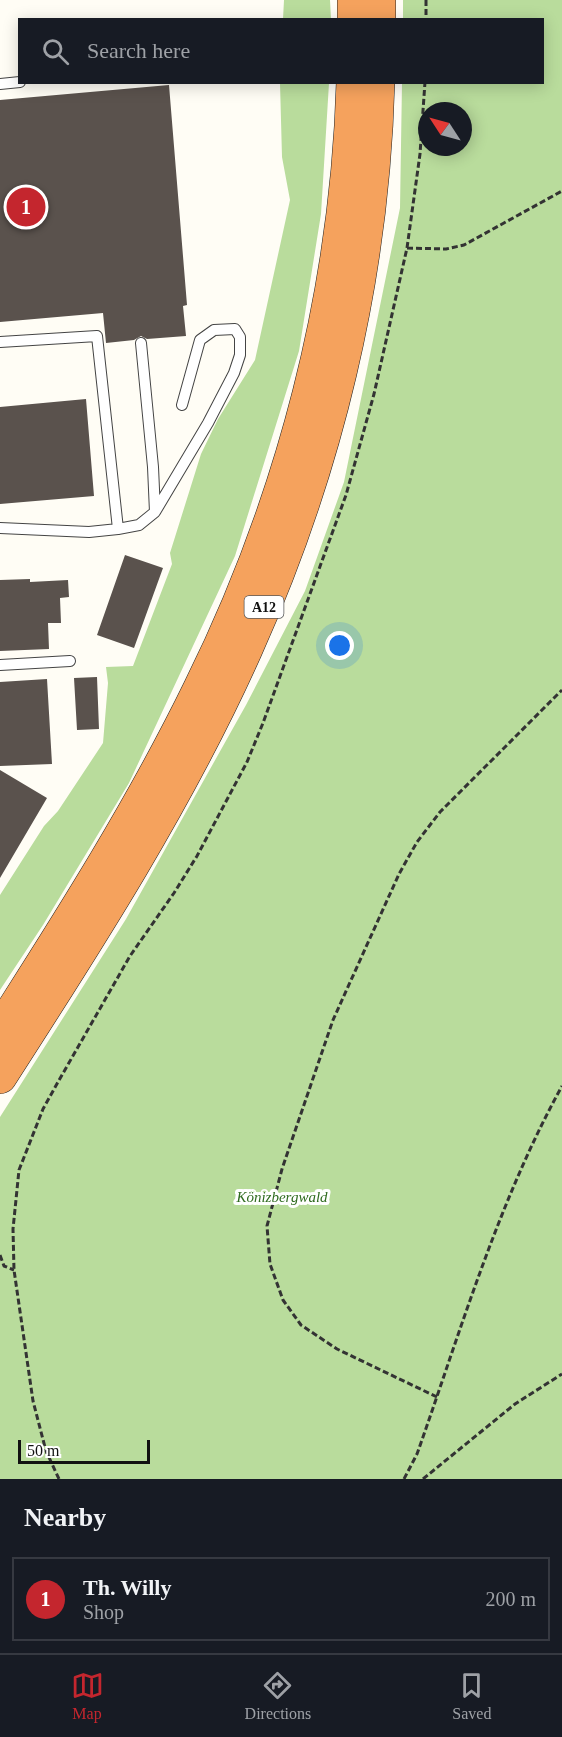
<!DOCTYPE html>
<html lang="en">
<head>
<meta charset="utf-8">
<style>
	:root { --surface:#171b24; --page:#20242c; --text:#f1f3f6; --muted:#9ea1a6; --line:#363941; --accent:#c4262e }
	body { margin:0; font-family:"Times New Roman",serif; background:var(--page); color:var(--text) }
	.compass { position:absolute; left:418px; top:102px; width:54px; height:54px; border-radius:50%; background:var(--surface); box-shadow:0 3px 15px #0003; rotate:306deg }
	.scale { position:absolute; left:18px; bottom:15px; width:132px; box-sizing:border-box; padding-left:6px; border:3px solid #111; border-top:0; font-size:16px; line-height:21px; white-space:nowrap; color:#111; -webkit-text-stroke:4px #fff; paint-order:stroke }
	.you { position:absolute; left:340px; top:646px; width:21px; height:21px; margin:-15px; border:4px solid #fff; border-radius:50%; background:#1a73e8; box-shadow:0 0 0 9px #1a73e833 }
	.badge { display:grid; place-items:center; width:39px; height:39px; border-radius:50%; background:var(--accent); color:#fff; font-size:20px; font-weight:700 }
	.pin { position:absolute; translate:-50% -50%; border:3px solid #fff; box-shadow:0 2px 6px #0006 }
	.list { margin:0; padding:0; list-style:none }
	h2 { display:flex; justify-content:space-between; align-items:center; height:78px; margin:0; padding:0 24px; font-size:26px }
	h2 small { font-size:20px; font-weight:400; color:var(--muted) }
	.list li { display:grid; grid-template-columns:39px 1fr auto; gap:18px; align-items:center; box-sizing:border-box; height:84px; margin:0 12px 12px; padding:0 12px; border:2px solid var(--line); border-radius:0px }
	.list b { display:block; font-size:22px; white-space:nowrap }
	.list p { margin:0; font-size:20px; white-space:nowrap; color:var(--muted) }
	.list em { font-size:20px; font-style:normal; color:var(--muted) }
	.icon { flex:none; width:33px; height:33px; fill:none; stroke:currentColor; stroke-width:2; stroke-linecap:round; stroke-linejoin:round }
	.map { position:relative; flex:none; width:562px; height:1479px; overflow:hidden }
	.search { position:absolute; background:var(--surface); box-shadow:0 3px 15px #0003; left:18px; right:18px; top:18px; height:66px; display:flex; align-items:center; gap:15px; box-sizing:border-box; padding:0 21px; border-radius:0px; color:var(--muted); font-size:22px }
	.sheet { height:174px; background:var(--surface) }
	nav { display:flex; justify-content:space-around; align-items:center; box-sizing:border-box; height:84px; border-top:2px solid var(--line); background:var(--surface); font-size:16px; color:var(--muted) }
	nav a { display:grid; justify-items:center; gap:3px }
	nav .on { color:var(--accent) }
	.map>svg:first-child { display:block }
	.forest { fill:#b9dc9c; fill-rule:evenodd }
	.building { fill:#5a524d }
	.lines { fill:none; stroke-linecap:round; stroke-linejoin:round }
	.lane-casing { stroke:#444; stroke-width:12 }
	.highway-casing { stroke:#222; stroke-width:34 }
	.path { stroke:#333; stroke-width:3; stroke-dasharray:6 3; stroke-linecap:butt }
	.lane { stroke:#fff; stroke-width:10 }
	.highway { stroke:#f5a25d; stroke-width:33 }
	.labels { text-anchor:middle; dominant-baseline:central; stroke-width:6; stroke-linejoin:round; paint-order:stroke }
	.shield { fill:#fff; stroke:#585858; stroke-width:1.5 }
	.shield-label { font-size:14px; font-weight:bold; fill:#111 }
	.park-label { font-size:15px; font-style:italic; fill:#2f6b1f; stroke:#fff }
</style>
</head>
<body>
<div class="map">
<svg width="562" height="1479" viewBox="0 0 562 1479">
	<rect width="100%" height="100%" fill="#fffdf5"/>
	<!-- forest -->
	<path class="forest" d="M284 0H330L331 19H283Z
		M403 0H562V1479H0V1117L126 919 246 705 305 591 344 482 400 208 402 83 542 82V20L403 19ZM427 111H463V147H427Z
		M280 83H329L321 214 299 351 235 556 129 783 43 925 0 990V895L44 826 58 811 103 743 108 683 106 667 133 666 172 564 170 553 201 454 218 419 255 360 290 200 282 157Z"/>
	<!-- building -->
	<path class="building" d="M169 85 187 305 183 306 186 336 147 339 141 336 134 340 106 343 103 313 0 322V100Z
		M86 399 94 496 0 504V407Z
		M125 555 163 568 134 648 97 635Z
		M30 579V582L68 580 69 597 60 598 61 623H48L49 649 0 651V580Z
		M97 677 99 729 77 730 74 678Z
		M47 679 52 764 0 766V682Z
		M0 770 47 798 0 878Z"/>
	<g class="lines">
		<defs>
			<path id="lane" d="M0 84 20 82
				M0 342 97 336 118 529 89 532 0 528
				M141 343 153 467 155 512
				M118 529 139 525 155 512 208 423 234 373 240 355V337L235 329 214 330 200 340 182 405
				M0 665 70 661"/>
			<path id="highway" d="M354 0V20
				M379 0V20
				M0 1030C71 919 142 807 200 688 293 500 347 292 353 82
				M0 1077C89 939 179 799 246 649 326 471 373 278 378 82"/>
		</defs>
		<!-- lane casing -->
		<use href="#lane" class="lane-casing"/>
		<!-- highway casing -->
		<use href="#highway" class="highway-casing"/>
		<!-- path -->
		<path class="path" d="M426 0V20
			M407 248 446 249 464 245 562 191
			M0 1255 4 1266 14 1270
			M437 1397 337 1349 301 1325 283 1300 270 1264 267 1226 282 1169 333 1020 399 874 417 842 440 812 562 690
			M59 1479 46 1451 33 1401 14 1270 13 1229 19 1170 43 1109 58 1082 130 956 174 893 197 856 247 762 263 723 346 495 374 394 407 248 420 154 425 82
			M404 1479 417 1454C461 1330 498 1202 562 1086
			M423 1479 515 1404 562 1374"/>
		<!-- lane -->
		<use href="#lane" class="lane"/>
		<!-- highway -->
		<use href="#highway" class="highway"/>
	</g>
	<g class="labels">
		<!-- shield labels -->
		<rect class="shield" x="244.5" y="596" width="39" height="22" rx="4.5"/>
		<g class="shield-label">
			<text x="264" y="607">A12</text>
		</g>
		<!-- park labels -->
		<g class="park-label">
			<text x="282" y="1197">Könizbergwald</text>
		</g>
	</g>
</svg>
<svg class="compass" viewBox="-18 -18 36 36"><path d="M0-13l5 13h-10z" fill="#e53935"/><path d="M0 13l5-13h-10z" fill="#9ea1a6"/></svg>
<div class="scale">50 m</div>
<div class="you"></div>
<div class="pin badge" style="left:26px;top:207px">1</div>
<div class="search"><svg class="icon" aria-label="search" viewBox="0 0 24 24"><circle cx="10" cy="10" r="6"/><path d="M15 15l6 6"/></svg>Search here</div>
</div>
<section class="sheet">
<h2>Nearby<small></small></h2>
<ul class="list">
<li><span class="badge">1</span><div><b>Th. Willy</b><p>Shop</p></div><em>200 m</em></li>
</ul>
</section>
<nav>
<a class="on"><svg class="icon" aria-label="map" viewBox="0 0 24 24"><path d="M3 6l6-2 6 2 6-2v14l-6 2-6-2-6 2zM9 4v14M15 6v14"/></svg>Map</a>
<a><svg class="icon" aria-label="directions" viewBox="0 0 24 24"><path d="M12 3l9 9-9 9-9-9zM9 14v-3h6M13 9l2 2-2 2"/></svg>Directions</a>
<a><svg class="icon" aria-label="saved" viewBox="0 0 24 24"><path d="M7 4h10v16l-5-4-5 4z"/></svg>Saved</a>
</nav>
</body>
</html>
